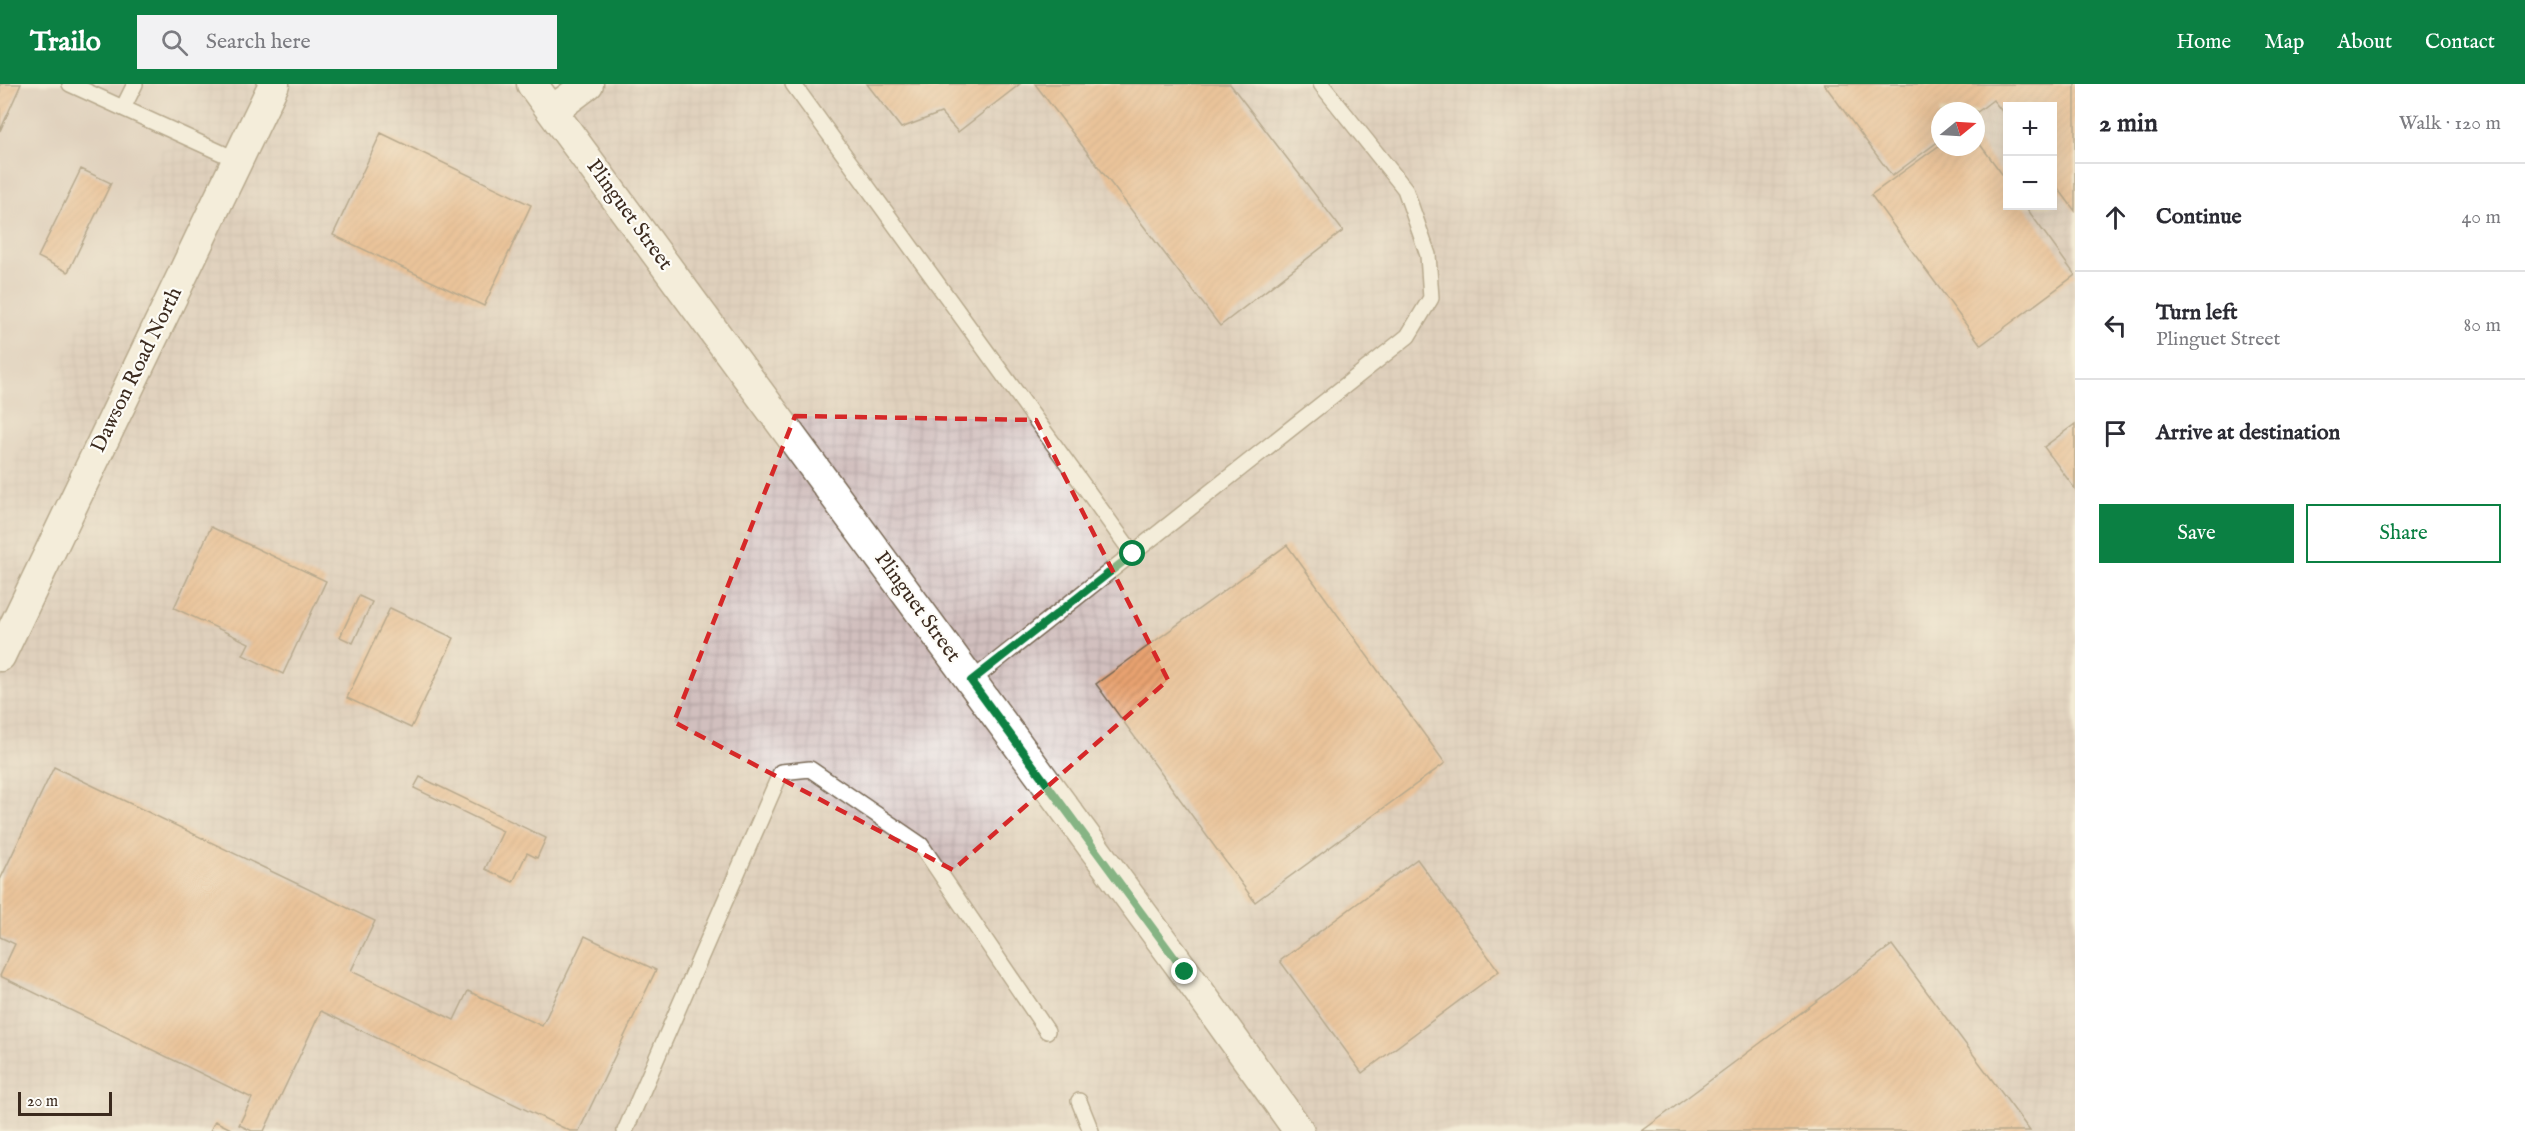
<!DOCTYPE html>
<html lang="en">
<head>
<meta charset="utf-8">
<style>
	:root { --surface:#fff; --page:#f2f2f3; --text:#2b2b33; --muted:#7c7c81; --line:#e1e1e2; --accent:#0b8043 }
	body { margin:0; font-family:"IM FELL English",serif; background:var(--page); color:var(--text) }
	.controls { position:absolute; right:18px; top:18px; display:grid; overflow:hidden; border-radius:0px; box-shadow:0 6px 24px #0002 }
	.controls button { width:54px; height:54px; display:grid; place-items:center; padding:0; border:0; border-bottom:2px solid var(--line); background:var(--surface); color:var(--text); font:30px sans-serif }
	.compass { position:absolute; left:1931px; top:18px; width:54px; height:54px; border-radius:50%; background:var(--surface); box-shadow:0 6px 24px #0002; rotate:72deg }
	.scale { position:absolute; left:18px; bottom:15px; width:94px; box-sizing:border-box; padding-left:6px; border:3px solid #3b2a1e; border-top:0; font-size:16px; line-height:21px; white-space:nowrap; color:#3b2a1e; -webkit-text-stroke:4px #fdfcf7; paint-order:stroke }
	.stop { position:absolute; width:18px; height:18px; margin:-14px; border:4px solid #0b8043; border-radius:50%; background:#fff }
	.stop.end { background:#0b8043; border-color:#fff; box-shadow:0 2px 6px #0008 }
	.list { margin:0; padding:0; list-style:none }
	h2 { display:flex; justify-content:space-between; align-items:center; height:78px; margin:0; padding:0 24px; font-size:26px }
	h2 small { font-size:20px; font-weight:400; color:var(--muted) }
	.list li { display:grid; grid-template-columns:39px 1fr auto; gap:18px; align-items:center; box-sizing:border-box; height:108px; padding:0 24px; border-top:2px solid var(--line) }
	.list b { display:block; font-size:22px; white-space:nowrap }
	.list p { margin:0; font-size:20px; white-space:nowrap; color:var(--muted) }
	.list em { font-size:20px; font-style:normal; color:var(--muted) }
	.actions { display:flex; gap:12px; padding:18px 24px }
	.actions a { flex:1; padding:14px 0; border:2px solid var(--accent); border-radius:0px; text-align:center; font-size:21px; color:var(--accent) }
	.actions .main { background:var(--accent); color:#fff }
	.icon { flex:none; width:33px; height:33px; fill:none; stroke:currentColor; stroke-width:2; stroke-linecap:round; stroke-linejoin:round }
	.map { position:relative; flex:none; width:2075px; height:1047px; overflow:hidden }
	header { display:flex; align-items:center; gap:36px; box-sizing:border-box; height:84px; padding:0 30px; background:var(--accent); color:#fff }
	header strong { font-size:28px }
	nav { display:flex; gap:33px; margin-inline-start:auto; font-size:21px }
	.search { width:420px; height:54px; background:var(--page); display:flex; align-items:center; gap:15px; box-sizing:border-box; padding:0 21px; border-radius:0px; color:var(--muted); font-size:22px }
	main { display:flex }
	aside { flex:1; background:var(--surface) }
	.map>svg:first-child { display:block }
	.industrial { fill:url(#industrial-grid); fill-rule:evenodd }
	.railway { fill:#d1bfbe }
	.building { fill:url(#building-hatch) }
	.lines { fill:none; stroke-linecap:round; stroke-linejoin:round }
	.lane-casing { stroke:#796955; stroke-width:18 }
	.street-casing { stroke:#796955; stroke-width:33 }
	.lane { stroke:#fff; stroke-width:15 }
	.street { stroke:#fff; stroke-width:30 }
	.route { stroke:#0b8043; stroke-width:8 }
	.marked { fill:none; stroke:#d62828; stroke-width:4.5; stroke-dasharray:12 8; stroke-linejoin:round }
	.labels { text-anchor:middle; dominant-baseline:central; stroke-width:4.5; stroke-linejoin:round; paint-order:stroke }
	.street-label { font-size:21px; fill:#3b2a1e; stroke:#fdfcf7 }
</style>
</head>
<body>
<header>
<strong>Trailo</strong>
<div class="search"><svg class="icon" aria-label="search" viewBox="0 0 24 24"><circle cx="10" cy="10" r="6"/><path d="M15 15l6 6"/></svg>Search here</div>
<nav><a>Home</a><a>Map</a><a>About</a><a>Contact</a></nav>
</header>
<main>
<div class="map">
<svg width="2075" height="1047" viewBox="0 0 2075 1047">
	<defs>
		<pattern id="industrial-grid" width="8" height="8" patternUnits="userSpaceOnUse" patternTransform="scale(1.5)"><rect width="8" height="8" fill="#d1bfbe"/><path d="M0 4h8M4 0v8" fill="none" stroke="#b4a4a3"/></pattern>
		<pattern id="building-hatch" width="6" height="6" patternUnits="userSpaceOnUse" patternTransform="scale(1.5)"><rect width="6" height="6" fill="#e9a371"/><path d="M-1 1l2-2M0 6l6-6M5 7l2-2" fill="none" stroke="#be855c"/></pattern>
	</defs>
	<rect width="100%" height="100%" fill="#fdfcf7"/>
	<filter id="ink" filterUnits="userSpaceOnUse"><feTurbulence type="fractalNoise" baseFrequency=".0167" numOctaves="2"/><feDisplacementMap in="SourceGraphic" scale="12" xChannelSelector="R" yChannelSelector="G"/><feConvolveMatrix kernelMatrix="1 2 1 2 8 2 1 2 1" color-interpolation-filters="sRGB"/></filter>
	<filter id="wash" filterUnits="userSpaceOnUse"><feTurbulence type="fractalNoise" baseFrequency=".008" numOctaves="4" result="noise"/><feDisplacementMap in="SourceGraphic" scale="24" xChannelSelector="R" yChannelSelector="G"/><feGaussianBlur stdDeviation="1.35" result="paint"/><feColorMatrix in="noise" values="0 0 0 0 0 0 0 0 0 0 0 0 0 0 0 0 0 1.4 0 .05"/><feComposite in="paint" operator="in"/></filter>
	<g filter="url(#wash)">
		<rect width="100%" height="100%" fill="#ebdfbc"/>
		<!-- industrial -->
		<path class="industrial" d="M0 0H2075V1047H0ZM2008 22H2052V122H2008ZM1940 27H1976V63H1940Z"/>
		<!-- railway -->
		<path class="railway" d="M0 0H193L0 408Z"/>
		<g id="blocks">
			<!-- building -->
			<path class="building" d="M0 0H21L0 47Z
				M867 0H1020L958 48 941 29 901 44Z
				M1035 0H1230L1343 147 1220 242Z
				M1824 0H2075V127L2052 96V22H2008V35L1993 16 1976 29V27H1940V56L1892 92Z
				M381 49 531 121 484 222 333 151Z
				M1976 55 2008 98V122H2025L2075 191 1981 261 1871 111 1940 61V63H1976Z
				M81 85 111 99 68 188 38 173Z
				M2075 340V405L2044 363Z
				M211 443 326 497 283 590 243 571 249 559 174 524Z
				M1287 461 1445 679 1255 818 1096 600Z
				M359 512 372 518 353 559 340 553Z
				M390 524 454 554 411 644 347 614Z
				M54 683 375 837 351 887 454 936 468 907 542 942 585 852 656 886 579 1047H570L321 927 264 1047H252L239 1041 252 1014 0 892 15 860 0 853V796Z
				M420 693 546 754 537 774 527 769 513 798 485 785 503 747 414 704Z
				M1417 775 1499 887 1362 989 1280 877Z
				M1892 861 2030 1047H1642L1661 1033Z
				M215 1037 235 1047H210Z"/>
		</g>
	</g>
	<g filter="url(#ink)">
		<use href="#blocks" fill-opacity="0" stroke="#796955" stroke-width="1.5"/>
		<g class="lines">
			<defs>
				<path id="lane" d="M70 0 237 76
					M793 0 1133 470
					M123 24 135 0
					M971 597 1408 252 1431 214 1428 171 1405 105 1321 0
					M1079 1017 1091 1047
					M625 1047 781 688 810 685 921 761 1047 947"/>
				<path id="street" d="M532 0 1185 888 1299 1047
					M552 27 588 0
					M0 572 274 0"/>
			</defs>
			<!-- lane casing -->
			<use href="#lane" class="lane-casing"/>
			<!-- street casing -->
			<use href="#street" class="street-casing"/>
			<!-- lane -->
			<use href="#lane" class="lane"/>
			<!-- street -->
			<use href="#street" class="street"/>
		</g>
	</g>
	<g class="lines" filter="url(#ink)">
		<!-- route -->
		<path class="route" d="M1133 470 971 597 1185 888"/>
	</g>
	<!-- marked area -->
	<path d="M0 0H2075V1047H0ZM795 332 1036 336 1168 596 953 786 674 638Z" fill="#ebdfbc" fill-opacity=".55" fill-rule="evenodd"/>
	<path class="marked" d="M795 332 1036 336 1168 596 953 786 674 638Z"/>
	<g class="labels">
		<!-- street labels -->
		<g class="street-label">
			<text transform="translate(629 131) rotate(54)">Plinguet Street</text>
			<text transform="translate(137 286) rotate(-64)">Dawson Road North</text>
			<text transform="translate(917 523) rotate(54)">Plinguet Street</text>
		</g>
	</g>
</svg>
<div class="controls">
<button>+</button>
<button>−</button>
</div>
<svg class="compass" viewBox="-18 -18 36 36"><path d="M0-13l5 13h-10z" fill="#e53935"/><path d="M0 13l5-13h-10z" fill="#7c7c81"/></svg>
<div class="scale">20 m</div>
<div class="stop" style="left:1133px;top:470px"></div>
<div class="stop end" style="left:1185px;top:888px"></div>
</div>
<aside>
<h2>2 min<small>Walk · 120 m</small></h2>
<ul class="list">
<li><svg class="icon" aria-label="ahead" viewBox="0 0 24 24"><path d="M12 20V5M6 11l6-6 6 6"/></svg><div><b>Continue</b></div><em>40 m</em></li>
<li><svg class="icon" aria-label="left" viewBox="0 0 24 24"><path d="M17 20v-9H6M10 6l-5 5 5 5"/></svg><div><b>Turn left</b><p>Plinguet Street</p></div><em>80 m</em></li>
<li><svg class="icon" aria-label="arrive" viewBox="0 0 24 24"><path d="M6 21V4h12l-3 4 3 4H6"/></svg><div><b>Arrive at destination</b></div></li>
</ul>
<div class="actions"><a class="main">Save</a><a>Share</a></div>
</aside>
</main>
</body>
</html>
